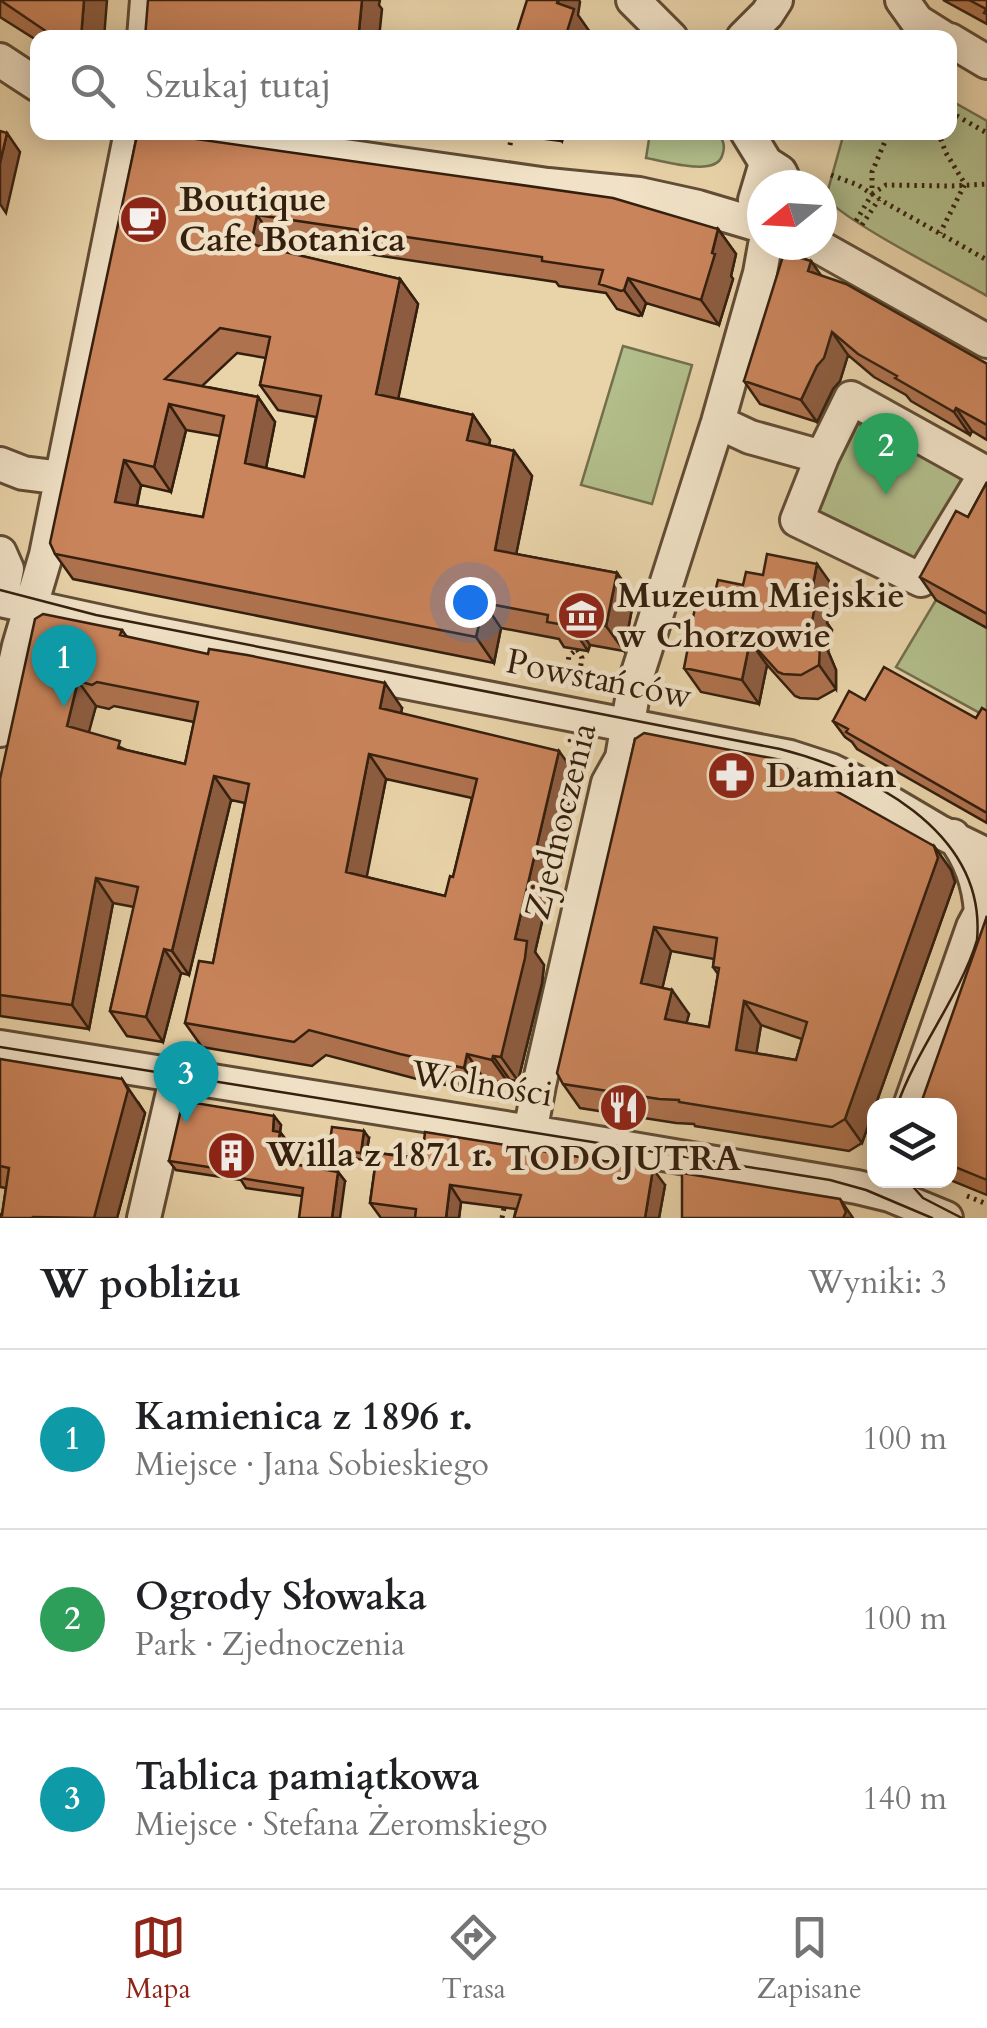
<!DOCTYPE html>
<html lang="pl">
<head>
<meta charset="utf-8">
<style>
	:root { --surface:#fff; --page:#f6f6f6; --text:#202124; --muted:#757577; --line:#e0e0e0; --accent:#8f2418 }
	body { margin:0; font-family:Cardo,serif; background:var(--page); color:var(--text) }
	.controls { position:absolute; right:30px; bottom:30px; display:grid; overflow:hidden; border-radius:20px; box-shadow:0 5px 25px #0003 }
	.controls button { width:90px; height:90px; display:grid; place-items:center; padding:0; border:0; border-bottom:2px solid var(--line); background:var(--surface); color:var(--text); font:50px sans-serif }
	.compass { position:absolute; left:747px; top:170px; width:90px; height:90px; border-radius:50%; background:var(--surface); box-shadow:0 5px 25px #0003; rotate:252deg }
	.you { position:absolute; left:470px; top:602px; width:35px; height:35px; margin:-25px; border:8px solid #fff; border-radius:50%; background:#1a73e8; box-shadow:0 0 0 15px #1a73e833 }
	.badge { display:grid; place-items:center; width:65px; height:65px; border-radius:50%; background:var(--accent); color:#fff; font-size:32px; font-weight:700 }
	.pin { position:absolute; translate:-50% -82px; filter:drop-shadow(0 2px 5px #0008) }
	.pin::after { content:''; position:absolute; top:52px; width:35px; height:30px; background:inherit; clip-path:polygon(0 0,100% 0,50% 100%) }
	.list { margin:0; padding:0; list-style:none }
	h2 { display:flex; justify-content:space-between; align-items:center; height:130px; margin:0; padding:0 40px; font-size:42px }
	h2 small { font-size:32px; font-weight:400; color:var(--muted) }
	.list li { display:grid; grid-template-columns:65px 1fr auto; gap:30px; align-items:center; box-sizing:border-box; height:180px; padding:0 40px; border-top:2px solid var(--line) }
	.list b { display:block; font-size:38px; white-space:nowrap }
	.list p { margin:0; font-size:32px; white-space:nowrap; color:var(--muted) }
	.list em { font-size:32px; font-style:normal; color:var(--muted) }
	.icon { flex:none; width:55px; height:55px; fill:none; stroke:currentColor; stroke-width:2; stroke-linecap:round; stroke-linejoin:round }
	.map { position:relative; flex:none; width:987px; height:1218px; overflow:hidden }
	.search { position:absolute; background:var(--surface); box-shadow:0 5px 25px #0003; left:30px; right:30px; top:30px; height:110px; display:flex; align-items:center; gap:25px; box-sizing:border-box; padding:0 35px; border-radius:20px; color:var(--muted); font-size:38px }
	.sheet { height:670px; background:var(--surface) }
	nav { display:flex; justify-content:space-around; align-items:center; box-sizing:border-box; height:140px; border-top:2px solid var(--line); background:var(--surface); font-size:28px; color:var(--muted) }
	nav a { display:grid; justify-items:center; gap:5px }
	nav .on { color:var(--accent) }
	.map>svg:first-child { display:block }
	.green { fill:#b2be8b; stroke:#736e4c; stroke-width:2.5 }
	.lines { fill:none; stroke-linecap:round; stroke-linejoin:round }
	.minor-casing { stroke:#614c35; stroke-width:38 }
	.path { stroke:#341f0e; stroke-width:5; stroke-dasharray:2.5 5; stroke-linecap:butt }
	.minor { stroke:#f1e2c7; stroke-width:32 }
	.tram { stroke:#341f0e; stroke-width:2.5 }
	.wall { fill:#ae724e; stroke:#341f0e; stroke-width:2.5; fill-rule:evenodd }
	.shaded-wall { fill:#8d5c40; stroke:#341f0e; stroke-width:2.5 }
	.building { fill:#ca845b; stroke:#341f0e; stroke-width:2.5; fill-rule:evenodd }
	.labels { text-anchor:middle; dominant-baseline:central; stroke-width:9; stroke-linejoin:round; paint-order:stroke }
	.poi-label { font-size:35px; font-weight:bold; fill:#341f0e; stroke:#f1e2c7; text-anchor:start }
	.street-label { font-size:35px; fill:#341f0e; stroke:#f1e2c7 }
</style>
</head>
<body>
<div class="map">
<svg width="987" height="1218" viewBox="0 0 987 1218">
	<rect width="100%" height="100%" fill="#e9d3a9"/>
	<filter id="stains"><feTurbulence type="fractalNoise" baseFrequency=".002" numOctaves="4"/><feColorMatrix values="0 0 0 0 .2 0 0 0 0 .09 0 0 0 0 .02 0 0 0 .5 -.17"/></filter>
	<radialGradient id="worn" r=".72"><stop offset=".6" stop-color="#630" stop-opacity="0"/><stop offset="1" stop-color="#630" stop-opacity=".3"/></radialGradient>
	<!-- green -->
	<path class="green" d="M950 100 987 121V296C958 279 838 218 826 197L844 133 950 132Z
		M650 133H718C723 140 726 146 722 156 715 177 664 161 646 158Z
		M623 346 692 365 652 504 581 485Z
		M855 423 963 477 917 565 811 513Z
		M936 600 987 628V717L896 667Z"/>
	<g class="lines">
		<defs>
			<path id="minor" d="M633 0 671 38
				M902 0 917 21 944 38
				M144 38 147 0
				M743 38 767 14 776 0
				M950 40 987 62
				M0 60 38 85
				M176 132 548 185 639 194 698 207 762 226
				M747 132 766 163 780 172 786 185
				M762 224 755 200 766 163
				M816 245 987 341
				M718 422 750 437 822 457 851 398 986 473 921 580 797 520 822 457
				M0 464 23 473 62 478
				M0 553 7 569 1 600
				M0 600 143 631 790 757 830 770 853 781 938 831 987 855
				M0 730 19 646 46 555 131 132
				M953 836C971 859 979 883 981 912
				M0 1047 580 1140 857 1187 890 1195 946 1218
				M910 1106 973 927 981 912 987 907
				M530 1133 539 1085 608 783 622 758 635 682 718 422 760 273 765 245
				M144 1218 177 1075"/>
		</defs>
		<!-- minor casing -->
		<use href="#minor" class="minor-casing"/>
		<!-- path -->
		<path class="path" d="M950 112 987 133
			M938 132 946 153 965 184 940 233
			M510 145 512 132
			M831 175 858 185 884 202 987 260
			M872 194 886 185 952 186 987 184
			M856 221 872 194V172L889 132
			M862 225 879 199
			M567 667 569 656 577 649 582 658 580 670
			M967 1196 987 1204
			M502 1218 504 1208"/>
		<!-- minor -->
		<use href="#minor" class="minor"/>
		<!-- tram -->
		<path class="tram" d="M0 590 96 615 780 749C863 770 987 829 977 940 960 996 916 1050 897 1106
			M0 1047 830 1180 866 1190 932 1218
			M907 1180 923 1198 962 1218"/>
	</g>
	<!-- wall -->
	<path class="wall" d="M0 0 104 38H38V41L0 17Z
		M943 0H987V24Z
		M445 132H474L473 136Z
		M514 132H564L562 141 516 135Z
		M136 140 718 229 736 254 731 276 733 279 719 325 646 303 642 315 639 316 617 309 606 293 559 286 556 282 274 240 272 249 400 279 418 304 398 398 473 415 490 440 489 445 514 451 532 476 516 554 617 573 634 598 624 651 590 645 588 651 564 647 559 639 501 628 494 663 73 579 55 554ZM237 353 266 358 260 385 278 410 316 417 304 477 266 468 275 422 258 397 202 386ZM186 430 220 436 203 517 137 506 141 485 171 492Z
		M820 275 987 364V440L972 431 970 435 911 401 906 395 874 377 848 355 840 381 833 389 817 422 760 404 744 381Z
		M987 482V628L936 600 920 577 968 517Z
		M834 588 827 623 832 630 828 651 836 670V689L818 699 800 698 795 696 767 665 759 704 701 692 684 668 715 592Z
		M122 630 127 637 402 708 401 713 576 775 535 952 544 965 542 983 518 1081 510 1080 509 1084 484 1079 481 1092 417 1079 326 1055 312 1066 202 1047 185 1023 213 963 245 803 231 800 189 975 181 973 163 1042 127 1036 110 1011 134 907 113 903 89 1029 0 1016V779ZM96 706 109 709 114 706 194 722 185 764 126 750 88 732ZM386 779 472 798 453 877 445 896 366 877Z
		M865 700 976 718 987 711V823L857 749 852 742 845 737 833 721Z
		M635 739 934 846 951 870 955 882 862 1143 849 1151 695 1126 694 1124 676 1123 580 1108 563 1084ZM671 951 714 959 713 967 718 974 709 1027 686 1023 689 1014 662 988ZM761 1025 802 1039 796 1060 756 1053Z
		M987 916V1195L950 1180V1106Z
		M0 1059 138 1102 145 1113 117 1218H0L2 1215 6 1188 0 1187Z
		M274 1116 281 1125 280 1132 287 1141 283 1162 338 1172 345 1181 302 1196 246 1188 241 1180 176 1170 169 1161Z
		M369 1138 365 1160 333 1155 329 1149Z
		M377 1153 665 1185 659 1218H514L516 1209 461 1202 459 1218H381L370 1203Z"/>
	<!-- shaded-wall -->
	<path class="shaded-wall" d="M84 0H107L104 38H81Z
		M362 0H380L379 5 382 9 379 38 359 31Z
		M558 0H579L580 2 578 15 592 35 591 38H565Z
		M556 132H564L562 141Z
		M7 133 20 152 6 213 0 204V163Z
		M257 215 274 240 269 269 251 244Z
		M718 229 736 254 731 276 733 279 719 325 701 300Z
		M811 261 827 284 808 271Z
		M628 278 646 303 642 315 624 290Z
		M400 279 418 304 394 419 376 394Z
		M832 332 848 355 840 381 833 389 817 422 801 400Z
		M258 397 275 422 262 488 245 463Z
		M169 404 186 430 171 492 154 467Z
		M956 408 972 431 970 435 954 412Z
		M473 415 490 440 485 465 467 440Z
		M514 451 532 476 512 575 495 550Z
		M124 460 141 485 132 527 115 502Z
		M817 564 834 588 827 623 832 630 828 651 836 670V689L819 665 811 627 809 605Z
		M617 573 634 598 624 651 606 626Z
		M484 603 501 628 494 663 476 637Z
		M572 620 590 645 588 651 571 626Z
		M750 641 767 665 759 704 742 680Z
		M78 681 96 706 84 750 67 726Z
		M385 683 402 708 397 733 380 708Z
		M559 751 576 775 535 952 544 965 542 983 518 1081 501 1057 515 939Z
		M369 754 386 779 363 896 346 872Z
		M214 776 231 800 189 975 172 951Z
		M934 846 951 870 955 882 862 1143 845 1119Z
		M96 878 113 903 89 1029 72 1005Z
		M654 927 671 951 658 1007 641 983Z
		M164 949 181 973 163 1042 146 1017Z
		M672 990 689 1014 681 1043 665 1019Z
		M744 1001 761 1025 753 1074 736 1050Z
		M467 1054 484 1079 481 1092 464 1068Z
		M493 1056 510 1080 509 1084 492 1060Z
		M122 1079 145 1113 117 1218H94Z
		M274 1116 281 1125 279 1138 280 1132 287 1141 282 1170 275 1161 273 1131Z
		M364 1131 369 1138 365 1160 361 1153Z
		M653 1169 665 1185 659 1218H645Z
		M338 1172 345 1181 340 1218H332Z
		M450 1185 461 1202 459 1218H446Z
		M840 1199 853 1218H843Z"/>
	<!-- building -->
	<path class="building" d="M0 0H84L81 38H56Z
		M148 0H362L359 31 391 35V38H145Z
		M527 0H558L557 3 574 9 565 38H515Z
		M969 0H987V14L984 13 986 9Z
		M0 131 7 133 0 163Z
		M147 132 613 198 718 229 712 253 715 254 701 300 628 278 624 290 621 291 599 284 603 270 542 261V257L257 215 251 244 400 279 376 394 473 415 467 440 514 451 495 550 617 573 606 626 572 620 571 626 547 622 548 615 484 603 476 637 55 554 50 543 136 140ZM220 328 270 337 260 385 321 396 304 477 245 463 258 397 165 379ZM169 404 224 416 203 517 115 502 124 460 154 467Z
		M784 253 811 261 808 271 846 284 987 364V425L956 408 954 412 895 378 897 376 858 354 832 332 824 358 817 366 801 400 744 381Z
		M987 482V614L920 577 956 511 968 517Z
		M767 554 817 564 809 605 815 606 811 627 820 646 819 665 801 675 783 674 778 672 750 641 742 680 684 668 689 642 688 637 700 589 715 592 718 580 743 585 746 572 763 575Z
		M43 614 122 630 120 635 208 654 209 649 247 655 385 683 380 708 559 751 515 939 527 941 525 958 501 1057 493 1056 492 1060 467 1054 464 1068 400 1054 309 1030 294 1042 185 1023 199 961 213 963 249 784 214 776 172 951 164 949 146 1017 110 1011 138 887 96 878 72 1005 0 995V779L35 619ZM78 681 92 685 97 682 198 702 185 764 118 748 120 741 67 726ZM369 754 477 779 453 877 450 876 445 896 346 872Z
		M884 667 976 718 982 708 987 711V813L846 732 848 729 833 721 849 691 865 700Z
		M644 733 781 760 934 846 938 858 845 1119 832 1127 679 1102V1100L659 1099 563 1084 557 1073 635 739ZM654 927 717 938 713 967 719 968 709 1027 665 1019 672 990 641 983ZM744 1001 807 1022 796 1060 736 1050Z
		M987 916V1180L950 1165V1106H920Z
		M0 1059 122 1079 128 1090 94 1218 33 1217 32 1218H0V1214L2 1215 9 1168 0 1166Z
		M183 1101 274 1116 273 1131 280 1132 275 1161 338 1172 332 1218H299L303 1188 240 1178 241 1172 169 1161Z
		M332 1127 364 1131 361 1153 329 1149Z
		M425 1132 604 1161 634 1163 653 1169 645 1218H514L521 1195 450 1185 446 1218H415L416 1209 370 1203 377 1153 422 1159Z
		M682 1173 840 1199 846 1212 843 1218H682Z"/>
	<!-- icons -->
	<defs>
		<symbol id="cafe-disc" viewBox="-11 -11 22 22"><circle r="9.5" fill="#8f2418" stroke="#f1e2c7"/><path d="M-5.5-4.5H6V0H3Q3 3.5 0 3.5H-2.5Q-5.5 3.5-5.5 0ZM3-3.2v2h1.7v-2ZM-6 4.5H4V6H-6Z" fill="#fff"/></symbol>
		<symbol id="museum-disc" viewBox="-11 -11 22 22"><circle r="9.5" fill="#8f2418" stroke="#f1e2c7"/><path d="M0-6L6-3V-2H-6V-3ZM-5-1h2V3h-2ZM-1-1h2V3h-2ZM3-1h2V3H3ZM-6 4H6V6H-6Z" fill="#fff"/></symbol>
		<symbol id="pharmacy-disc" viewBox="-11 -11 22 22"><circle r="9.5" fill="#8f2418" stroke="#f1e2c7"/><path d="M-2-6h4v4h4v4h-4v4h-4v-4h-4v-4h4Z" fill="#fff"/></symbol>
		<symbol id="restaurant-disc" viewBox="-11 -11 22 22"><circle r="9.5" fill="#8f2418" stroke="#f1e2c7"/><path d="M-5-6h1v4h1v-4h1v4h1v-4h1v5L-1.5 .5V6h-2V.5L-5-1ZM5-6V6H3V1.5H1.5Q1.5-4 5-6Z" fill="#fff"/></symbol>
		<symbol id="building-disc" viewBox="-11 -11 22 22"><circle r="9.5" fill="#8f2418" stroke="#f1e2c7"/><path d="M-4-6H4V6H1V3H-1V6H-4ZM-2.5-4.3h1.7v1.8h-1.7ZM.8-4.3h1.7v1.8H.8ZM-2.5-1h1.7V.8h-1.7ZM.8-1h1.7V.8H.8Z" fill="#fff"/></symbol>
	</defs>
	<g fill-rule="evenodd">
		<use href="#cafe-disc" x="116" y="192" width="55" height="55"/>
		<use href="#museum-disc" x="554" y="588" width="55" height="55"/>
		<use href="#pharmacy-disc" x="704" y="748" width="55" height="55"/>
		<use href="#restaurant-disc" x="596" y="1080" width="55" height="55"/>
		<use href="#building-disc" x="204" y="1128" width="55" height="55"/>
	</g>
	<g class="labels">
		<!-- poi labels -->
		<g class="poi-label">
			<text x="179" y="200">Boutique<tspan x="179" dy="40">Cafe Botanica</tspan></text>
			<text x="617" y="596">Muzeum Miejskie<tspan x="617" dy="40">w Chorzowie</tspan></text>
			<text x="766" y="776">Damian</text>
			<text x="266" y="1155">Willa z 1871 r.</text>
			<text x="623" y="1159" text-anchor="middle">TODOJUTRA</text>
		</g>
		<!-- street labels -->
		<g class="street-label">
			<text transform="translate(599 679) rotate(11)">Powstańców</text>
			<text transform="translate(561 821) rotate(-76)">Zjednoczenia</text>
			<text transform="translate(482 1084) rotate(9)">Wolności</text>
		</g>
	</g>
	<rect width="100%" height="100%" filter="url(#stains)"/>
	<rect width="100%" height="100%" fill="url(#worn)"/>
</svg>
<div class="controls">
<button><svg class="icon" aria-label="layers" viewBox="0 0 24 24"><path d="M12 4l9 5-9 5-9-5zM3 14l9 5 9-5"/></svg></button>
</div>
<svg class="compass" viewBox="-18 -18 36 36"><path d="M0-13l5 13h-10z" fill="#e53935"/><path d="M0 13l5-13h-10z" fill="#757577"/></svg>
<div class="you"></div>
<div class="pin badge" style="left:64px;top:707px;background:#0f9aa8">1</div>
<div class="pin badge" style="left:886px;top:495px;background:#2e9e5b">2</div>
<div class="pin badge" style="left:186px;top:1123px;background:#0f9aa8">3</div>
<div class="search"><svg class="icon" aria-label="search" viewBox="0 0 24 24"><circle cx="10" cy="10" r="6"/><path d="M15 15l6 6"/></svg>Szukaj tutaj</div>
</div>
<section class="sheet">
<h2>W pobliżu<small>Wyniki: 3</small></h2>
<ul class="list">
<li><span class="badge" style="background:#0f9aa8">1</span><div><b>Kamienica z 1896 r.</b><p>Miejsce · Jana Sobieskiego</p></div><em>100 m</em></li>
<li><span class="badge" style="background:#2e9e5b">2</span><div><b>Ogrody Słowaka</b><p>Park · Zjednoczenia</p></div><em>100 m</em></li>
<li><span class="badge" style="background:#0f9aa8">3</span><div><b>Tablica pamiątkowa</b><p>Miejsce · Stefana Żeromskiego</p></div><em>140 m</em></li>
</ul>
</section>
<nav>
<a class="on"><svg class="icon" aria-label="map" viewBox="0 0 24 24"><path d="M3 6l6-2 6 2 6-2v14l-6 2-6-2-6 2zM9 4v14M15 6v14"/></svg>Mapa</a>
<a><svg class="icon" aria-label="directions" viewBox="0 0 24 24"><path d="M12 3l9 9-9 9-9-9zM9 14v-3h6M13 9l2 2-2 2"/></svg>Trasa</a>
<a><svg class="icon" aria-label="saved" viewBox="0 0 24 24"><path d="M7 4h10v16l-5-4-5 4z"/></svg>Zapisane</a>
</nav>
</body>
</html>
